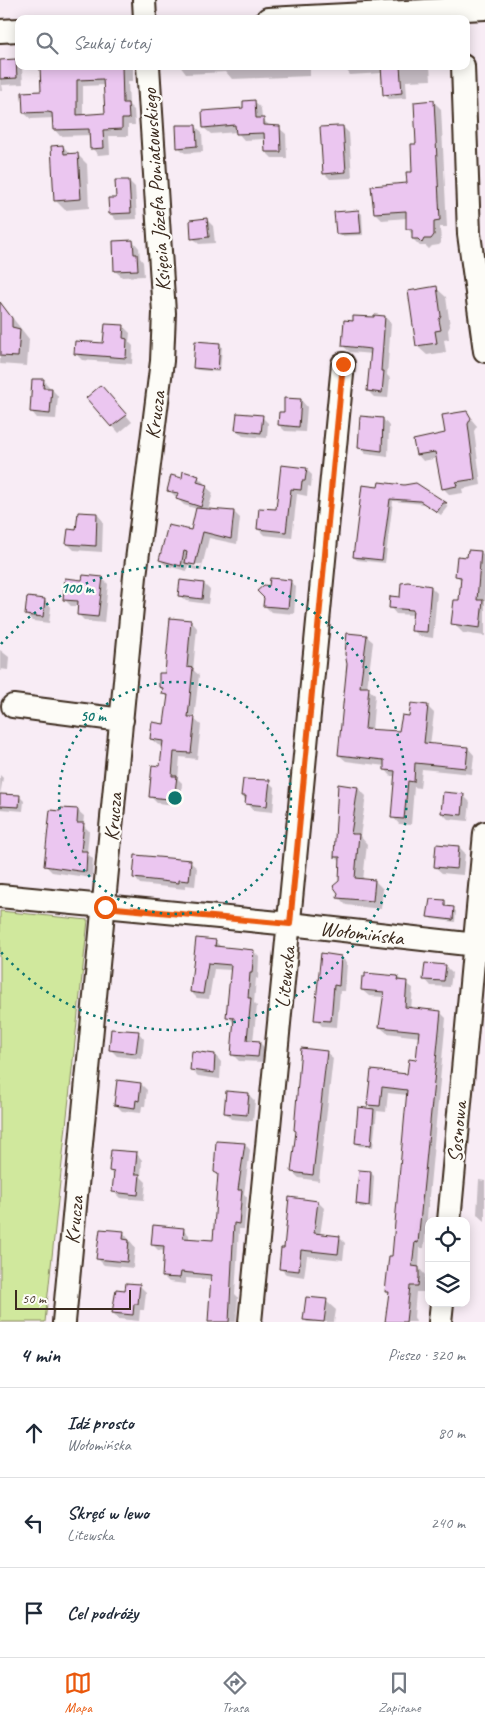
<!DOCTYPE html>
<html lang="pl">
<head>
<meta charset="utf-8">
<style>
	:root { --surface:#fff; --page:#f6f6f7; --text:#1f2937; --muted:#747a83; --line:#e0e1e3; --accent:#ea580c }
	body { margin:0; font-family:Caveat,sans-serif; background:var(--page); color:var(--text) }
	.controls { position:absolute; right:15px; bottom:15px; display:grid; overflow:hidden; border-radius:10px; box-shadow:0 2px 12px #0003 }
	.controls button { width:45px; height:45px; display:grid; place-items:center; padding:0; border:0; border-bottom:1px solid var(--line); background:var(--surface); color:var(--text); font:25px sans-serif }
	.scale { position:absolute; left:15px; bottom:12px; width:116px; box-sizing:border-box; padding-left:5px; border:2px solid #3b2a1e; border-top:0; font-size:14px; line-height:18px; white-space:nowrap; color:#3b2a1e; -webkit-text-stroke:4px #fdfcf7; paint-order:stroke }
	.stop { position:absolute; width:15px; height:15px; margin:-11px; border:4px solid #ea580c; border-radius:50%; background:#fff }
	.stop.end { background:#ea580c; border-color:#fff; box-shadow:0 1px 5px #0008 }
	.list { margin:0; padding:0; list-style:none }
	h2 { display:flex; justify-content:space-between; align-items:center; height:65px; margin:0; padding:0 20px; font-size:21px }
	h2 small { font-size:16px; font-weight:400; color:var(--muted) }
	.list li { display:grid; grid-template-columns:32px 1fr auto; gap:15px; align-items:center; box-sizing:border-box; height:90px; padding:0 20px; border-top:1px solid var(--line) }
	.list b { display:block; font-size:19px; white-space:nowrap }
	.list p { margin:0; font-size:16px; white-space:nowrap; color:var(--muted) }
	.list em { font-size:16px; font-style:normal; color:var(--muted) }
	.icon { flex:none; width:28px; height:28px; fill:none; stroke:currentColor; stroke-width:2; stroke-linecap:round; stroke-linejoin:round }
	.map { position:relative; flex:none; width:485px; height:1322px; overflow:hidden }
	.search { position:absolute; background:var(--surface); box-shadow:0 2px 12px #0003; left:15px; right:15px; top:15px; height:55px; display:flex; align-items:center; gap:12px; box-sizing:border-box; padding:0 18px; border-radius:10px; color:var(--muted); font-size:19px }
	.sheet { height:335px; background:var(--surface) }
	nav { display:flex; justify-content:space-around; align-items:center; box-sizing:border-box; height:70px; border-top:1px solid var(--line); background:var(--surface); font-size:14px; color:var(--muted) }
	nav a { display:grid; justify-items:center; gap:2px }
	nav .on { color:var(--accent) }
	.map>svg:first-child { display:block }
	.green { fill:#d0e89d; stroke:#86895e }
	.shadow { fill:#0003; fill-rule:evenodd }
	.building { fill:#ebc6f0; stroke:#3b2a1e; fill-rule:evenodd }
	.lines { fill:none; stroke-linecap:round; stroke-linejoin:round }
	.minor-casing { stroke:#3b2a1e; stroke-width:26 }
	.minor { stroke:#fdfcf7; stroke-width:22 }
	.route { stroke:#ea580c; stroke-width:6 }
	.ring { fill:none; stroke:#0f766e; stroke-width:2.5; stroke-dasharray:2.5 5 }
	.labels { text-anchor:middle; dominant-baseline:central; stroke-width:4.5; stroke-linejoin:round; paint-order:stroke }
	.street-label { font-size:21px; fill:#3b2a1e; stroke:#fdfcf7 }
	.centre { fill:#0f766e; stroke:#fdfcf7; stroke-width:2.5 }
	.ring-label { font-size:15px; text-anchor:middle; font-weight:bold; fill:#0f766e; stroke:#fdfcf7; stroke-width:4.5; stroke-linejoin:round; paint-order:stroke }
</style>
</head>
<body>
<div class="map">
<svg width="485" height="1322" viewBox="0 0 485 1322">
	<rect width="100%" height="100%" fill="#f8ecf5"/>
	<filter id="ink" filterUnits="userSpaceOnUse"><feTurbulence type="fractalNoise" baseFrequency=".02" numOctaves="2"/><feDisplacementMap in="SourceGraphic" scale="10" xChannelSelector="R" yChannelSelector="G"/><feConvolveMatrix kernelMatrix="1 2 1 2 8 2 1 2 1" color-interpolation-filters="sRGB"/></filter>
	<g filter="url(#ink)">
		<!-- green -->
		<path class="green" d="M0 911 88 920 45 1322H0Z"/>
		<!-- shadow -->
		<path class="shadow" d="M16 60 19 66 22 67 23 84 2 85 3 91H0V61Z
			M41 66H133V81H128L129 105 134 110 135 125H128V136H109L110 154 98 155 92 148 91 135 60 136 54 129V118L31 119 24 113 42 92ZM105 85 107 114 83 116V86Z
			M180 66H310V76L232 79 226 72 186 74Z
			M344 66H430L431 80 406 81 407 98 389 99 384 94 382 73 350 75Z
			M254 102 261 108 262 119 270 126 279 128 286 134 287 158H272L266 152 265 139 244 140 237 132 211 134 204 128 245 109Z
			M434 102 441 109 447 227H440L441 243 439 245 432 246 429 249 426 246H420L413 239V235L408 229 407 218 382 220 375 213 408 184 413 173 417 145Z
			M195 126 202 132 203 152 185 153 178 147Z
			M343 127 349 133 352 178 330 179 324 173Z
			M63 146 71 155 77 154 87 164 89 208 65 210 55 200Z
			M129 181 135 187 137 219 116 220 110 213Z
			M359 211 362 214 363 235 340 236 337 234Z
			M207 220 213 226 215 243 199 244 193 238Z
			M133 241 139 248 140 258 143 262 144 276 122 277 115 271Z
			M436 288 446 297 450 326 448 330 449 339 444 340 446 352 427 355 417 346Z
			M0 302 29 339 27 366 0 364Z
			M385 317 391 323 387 375 390 378 388 398 374 397 368 391 372 354 350 352 343 346 354 322Z
			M124 327 130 333 129 342 133 346 132 364 82 360 76 354 104 345Z
			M220 344 222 347 220 372 197 370 194 368Z
			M44 381 58 396 56 419 37 418 31 411Z
			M107 393 132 422 119 433 88 398Z
			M301 400 307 407 305 432 285 431 279 425 285 413Z
			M466 413 477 426 474 431 481 485 462 489 463 493 450 495 443 488 438 458 423 461 417 454 447 434Z
			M262 417 268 423 267 438 243 436 236 430Z
			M383 419 389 426 388 457 366 454 359 448Z
			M282 466 306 469 312 475 311 487 308 486 307 496 297 494 292 538 264 535 258 529 277 511Z
			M198 477 204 483V485L213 493 208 510 234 512 240 518 237 544 209 538 201 571 192 569 188 565 187 571 167 566 160 560 192 531 197 509 184 505 169 490 183 479ZM192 563 202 565 201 568 192 566Z
			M416 485 448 506 441 515 424 504 393 501 385 563 357 560 354 557 379 488Z
			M97 514 103 521 102 552 74 550 67 543Z
			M481 552 485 556V636L463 633 453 623 460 602 462 581 457 576 468 558Z
			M102 578 108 584 104 623 85 621 78 614 79 606H71L65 600 84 581Z
			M290 581 296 587 294 614 271 612 264 605 270 587Z
			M204 584 210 590 208 604 186 601 179 595Z
			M431 587 437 593 433 638 419 636 413 630 414 615 396 614 390 607 401 598Z
			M45 600 51 607 49 623 33 621 26 615Z
			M191 621 197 628 193 670 199 675 194 719 201 725 197 759 180 757 178 779 182 783 181 797H176L175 805 157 803 150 796 161 767 163 746 158 745 151 739 165 725 169 699 160 687Z
			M366 636 373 642 367 688 375 695 372 730 400 732 410 717 427 706 434 713 430 745 468 748 474 755 472 774 422 769 420 788 414 787 411 825 399 824 393 817 396 776H391L385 769V766L346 761 339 755Z
			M0 650 9 657 8 670 1 669 0 675Z
			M0 775 3 778 0 795 20 797 24 801 23 811 0 809Z
			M269 782 275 788 273 812 253 810 242 796Z
			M358 788 366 796 360 836 367 844 363 880 375 881 383 889 381 909 346 905 338 897 341 862 335 856Z
			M463 795 470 802 468 821 448 819 442 813Z
			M77 810 84 816 83 825 89 831 87 853 93 859 92 878 52 872 46 866Z
			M459 847 465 853 463 875 442 873 435 867Z
			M190 862 197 868 195 886 185 885V889L140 884 134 877Z
			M445 902 447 908 456 911 455 922 432 919 429 917Z
			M215 941 222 948 253 951 259 957 258 979 256 978 254 1003 257 1006 253 1041 259 1042 265 1048 264 1062 239 1061 233 1055 234 1023 228 1016 232 970 214 969 209 999 197 998 191 992Z
			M341 957 347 963 345 991H340L337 1027 322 1026 316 1019Z
			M445 966 452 973 450 987 431 986 425 979Z
			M397 977 413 988 411 1009 440 1012 446 1018 424 1248H420L419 1268 425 1275 424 1284V1292H416L414 1317 416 1322H387L390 1295 386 1291 394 1257 408 1095 388 1093 386 1112 377 1111 373 1147 359 1146 356 1143 373 1110 368 1105 372 1071 408 1075 417 1061 420 1037 387 1033 380 1027 385 997 369 996 362 990Z
			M138 1032 144 1039 142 1059 117 1056 111 1050Z
			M326 1052 333 1058 319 1181 299 1178 292 1172Z
			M215 1055 221 1062 220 1079 198 1076 192 1070Z
			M141 1084 147 1090 145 1106H142L141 1113 122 1111 116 1105Z
			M249 1095 255 1101 253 1121 231 1119 225 1112Z
			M245 1144 250 1150 244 1194 247 1197 244 1229H239L235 1294 238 1297 236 1322H209L212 1280 186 1278V1284L169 1282 163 1276 165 1251 158 1250 152 1244 183 1229 189 1235V1239L214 1241 220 1176 215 1171Z
			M136 1153 142 1160 141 1177 146 1182 144 1200 120 1198 114 1192 115 1176 110 1171Z
			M360 1171 371 1173 374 1176 372 1208 360 1207 357 1204Z
			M479 1180 485 1181V1221L477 1214Z
			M318 1202 324 1208 320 1235 339 1237 345 1243 343 1260 307 1256 304 1277 286 1274 280 1268 285 1250Z
			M123 1232 135 1247 133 1268 104 1265 98 1259Z
			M139 1285 146 1292 144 1310H140L139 1321 119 1319 113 1313Z
			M326 1301 336 1310 334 1322H307L305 1320Z"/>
		<!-- building -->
		<path class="building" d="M16 59 17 78 0 79V60Z
			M40 66H122L123 103H128L129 119H122V129L103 130 104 148 90 149 89 129 53 130 52 113 48 112 23 113 22 92 41 91ZM103 79 105 113 77 115V80Z
			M381 66H400L402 93 383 95Z
			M255 100 256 118H264V125L280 126 281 152H265L264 133 236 134 235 125 203 128 202 111 243 108V101Z
			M434 100 440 220 434 221V235L431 239H424L422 243 418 239H412V229H406V211L374 213 371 186 407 183 406 172H412L411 144H416L414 102Z
			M176 125H196L197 146 177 148Z
			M338 126H343L346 172 323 174 320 127Z
			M63 145 64 154 78 153 81 199 54 201 51 146Z
			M115 180H129L131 213 109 214 108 198H116Z
			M359 210 361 233 336 234 334 212Z
			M207 218 209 237 191 239 190 220Z
			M133 240 134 254H137L138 270 114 271 113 241Z
			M437 286 441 316 439 320 441 330 435 331 437 343 416 346 408 291Z
			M0 302 12 318V327L20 329 18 357 0 356Z
			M374 315 385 316 381 371H384L382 393 367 391 371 349 342 346 344 320 353 321V316L374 317Z
			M105 324 124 325 123 338 127 339 126 358 74 354 75 341 103 343Z
			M195 341 220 343 218 370 193 368Z
			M32 379H44L43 388H52L50 414 30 412Z
			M101 385 127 415 111 427 86 398Z
			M284 398 301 399 299 427 278 425 279 412H284Z
			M467 411 471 418 468 424 475 479 456 482 457 486 442 489 435 452 416 455 413 440 445 433 442 415Z
			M237 413 263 415 261 433 235 430Z
			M360 416 383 418 382 451 358 448Z
			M281 465 307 468 305 481H302L301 490 291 489 286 532 257 529 259 508 276 509Z
			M183 471 199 476 197 482 207 485 201 507 176 499 178 493 167 491 171 475 182 478Z
			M379 482 404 485 416 483 447 503H443L437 512 420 501 390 499 382 560 353 557 362 485 378 487Z
			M196 508 234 511 231 539 203 532 195 565 185 563 187 552 184 551 181 566 159 560 168 525 191 530Z
			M78 512 97 513 96 546 66 544 68 529 76 530Z
			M468 550 481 551 477 600H483L480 628 451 624 454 600H459L461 577 455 576 457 556 467 557Z
			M83 575 103 577 98 617 77 615 78 601 63 600 65 578 82 580Z
			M270 578 291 580 288 608 263 606 264 598 257 591 264 585 269 586Z
			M180 580 204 583 202 599 178 596Z
			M408 582 431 586 427 632 411 631 413 610 389 608 390 596 400 597 401 583Z
			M27 597 45 599 43 617 25 615Z
			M170 618 191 620 187 667 193 668 188 717H195L191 753 174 752 172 776H177L175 792 170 791 169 799 149 797 152 765 160 766 163 741 150 739 152 722 164 724 168 695 162 694 163 688 159 687V673H165Z
			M347 633 367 635 360 687H369L365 729 399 731 402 715 409 716 411 703 428 705 424 743 468 747 466 768 415 763 414 782 408 781 404 819 391 818 395 771 384 770V760L338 755 347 664 345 654Z
			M243 779 270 780 267 806 245 804 246 796H241Z
			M338 784 358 787 351 834H359L355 878 375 880 373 901 337 898 338 893 333 886 339 881 340 857H334Z
			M443 792 464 794 462 815 441 813Z
			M0 794 20 795 19 807 0 806Z
			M61 808 78 809 77 823H84L81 851H87L86 872 44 866 50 810 60 811Z
			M436 844 459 846 457 869 434 867Z
			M135 855 191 860 189 881 179 880V883L133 878Z
			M430 899 445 900V906L454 907 453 920 427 917Z
			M196 938 216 940 215 946 254 950 252 973H250L248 998H251L247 1040 260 1041 258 1057 231 1055 234 1018 226 1017 231 965 208 963 203 994 190 992Z
			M321 953 341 956 339 986 334 985 331 1021 314 1020Z
			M425 963 446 965 444 981 423 980Z
			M365 973 398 976 397 980 407 981 405 1007 441 1011 418 1243 415 1242 412 1266 419 1267V1277L418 1286H410L406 1322H385L389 1292H385L389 1256H392L407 1090 382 1087 380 1106 367 1105 371 1070 407 1074 409 1059 416 1060 419 1031 379 1027 384 992 361 990 362 977H365Z
			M111 1029 139 1031 136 1053 109 1050Z
			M301 1048 327 1051 313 1175 291 1172 296 1131 294 1130Z
			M192 1051 215 1054 214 1073 190 1070Z
			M117 1080 141 1083 139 1101 136 1100 135 1108 114 1105Z
			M226 1091 249 1093 247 1115 224 1113Z
			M358 1107 374 1109 371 1145 355 1143Z
			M216 1141 245 1143 238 1190H242L239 1224 234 1223 229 1322H208L211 1275 181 1272 180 1278 162 1277 164 1246 151 1245 153 1225 184 1228 183 1238 213 1240 218 1174 214 1172Z
			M111 1150 137 1152 135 1174H140L138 1195 112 1192 114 1172 109 1171Z
			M359 1170 371 1171 369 1206 356 1204Z
			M289 1197 318 1201 314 1233 340 1236 338 1254 301 1250 299 1271 279 1269 281 1248H284Z
			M100 1229 124 1231 123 1239 129 1240 127 1262 96 1259Z
			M126 1283 140 1284 138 1304H134L133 1315 112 1313 116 1289 125 1290Z
			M306 1297 327 1299 324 1322 303 1320Z"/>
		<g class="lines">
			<defs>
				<path id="minor" d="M144 0 145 19
					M268 19 485 8
					M0 31 19 30
					M463 66 469 234 485 351
					M13 706 122 720
					M0 896 290 924 485 946
					M449 1221 485 833
					M64 1322 135 576 162 361 164 313 148 66
					M250 1322 343 364
					M440 1322 442 1303"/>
			</defs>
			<!-- minor casing -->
			<use href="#minor" class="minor-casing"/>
			<!-- minor -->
			<use href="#minor" class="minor"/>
		</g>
	</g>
	<g class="lines" filter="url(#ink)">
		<!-- route -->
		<path class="route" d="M105 907 290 924 343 364"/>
	</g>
	<!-- distance rings -->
	<g class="ring">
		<circle cx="175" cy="798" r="116"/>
		<path d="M1 644A232 232 0 1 1 1 952"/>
	</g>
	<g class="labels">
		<!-- street labels -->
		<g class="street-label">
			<text transform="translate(156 190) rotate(-94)">Księcia Józefa Poniatowskiego</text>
			<text transform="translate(155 415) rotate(-82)">Krucza</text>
			<text transform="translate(113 817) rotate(-85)">Krucza</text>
			<text transform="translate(362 933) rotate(7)">Wołomińska</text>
			<text transform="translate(285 977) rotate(-84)">Litewska</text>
			<text transform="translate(457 1132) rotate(-85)">Sosnowa</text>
			<text transform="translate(74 1220) rotate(-84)">Krucza</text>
		</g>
	</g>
	<circle cx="175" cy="798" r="8" class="centre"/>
	<g class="ring-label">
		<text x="77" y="593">100 m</text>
		<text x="93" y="721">50 m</text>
	</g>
</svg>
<div class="controls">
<button><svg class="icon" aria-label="locate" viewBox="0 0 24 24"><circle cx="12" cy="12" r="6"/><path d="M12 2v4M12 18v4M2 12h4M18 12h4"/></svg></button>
<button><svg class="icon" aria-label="layers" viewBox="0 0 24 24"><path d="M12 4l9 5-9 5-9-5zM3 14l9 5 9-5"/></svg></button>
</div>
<div class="scale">50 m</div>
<div class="stop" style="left:105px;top:907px"></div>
<div class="stop end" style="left:343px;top:364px"></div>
<div class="search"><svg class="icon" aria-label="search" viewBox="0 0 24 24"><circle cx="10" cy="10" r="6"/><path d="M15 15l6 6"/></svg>Szukaj tutaj</div>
</div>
<section class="sheet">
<h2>4 min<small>Pieszo · 320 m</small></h2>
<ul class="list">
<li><svg class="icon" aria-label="ahead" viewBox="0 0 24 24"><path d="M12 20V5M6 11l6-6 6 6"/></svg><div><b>Idź prosto</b><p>Wołomińska</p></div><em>80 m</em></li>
<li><svg class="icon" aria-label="left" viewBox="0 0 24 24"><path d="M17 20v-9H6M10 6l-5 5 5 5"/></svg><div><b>Skręć w lewo</b><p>Litewska</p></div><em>240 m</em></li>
<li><svg class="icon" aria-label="arrive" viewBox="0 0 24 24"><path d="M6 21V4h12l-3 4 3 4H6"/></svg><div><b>Cel podróży</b></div></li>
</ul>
</section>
<nav>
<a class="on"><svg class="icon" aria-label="map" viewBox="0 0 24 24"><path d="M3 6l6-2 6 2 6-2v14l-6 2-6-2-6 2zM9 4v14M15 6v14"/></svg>Mapa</a>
<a><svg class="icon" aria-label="directions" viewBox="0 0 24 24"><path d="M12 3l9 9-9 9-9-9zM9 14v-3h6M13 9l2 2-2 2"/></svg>Trasa</a>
<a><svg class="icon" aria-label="saved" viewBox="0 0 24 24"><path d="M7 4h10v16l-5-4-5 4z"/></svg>Zapisane</a>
</nav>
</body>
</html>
